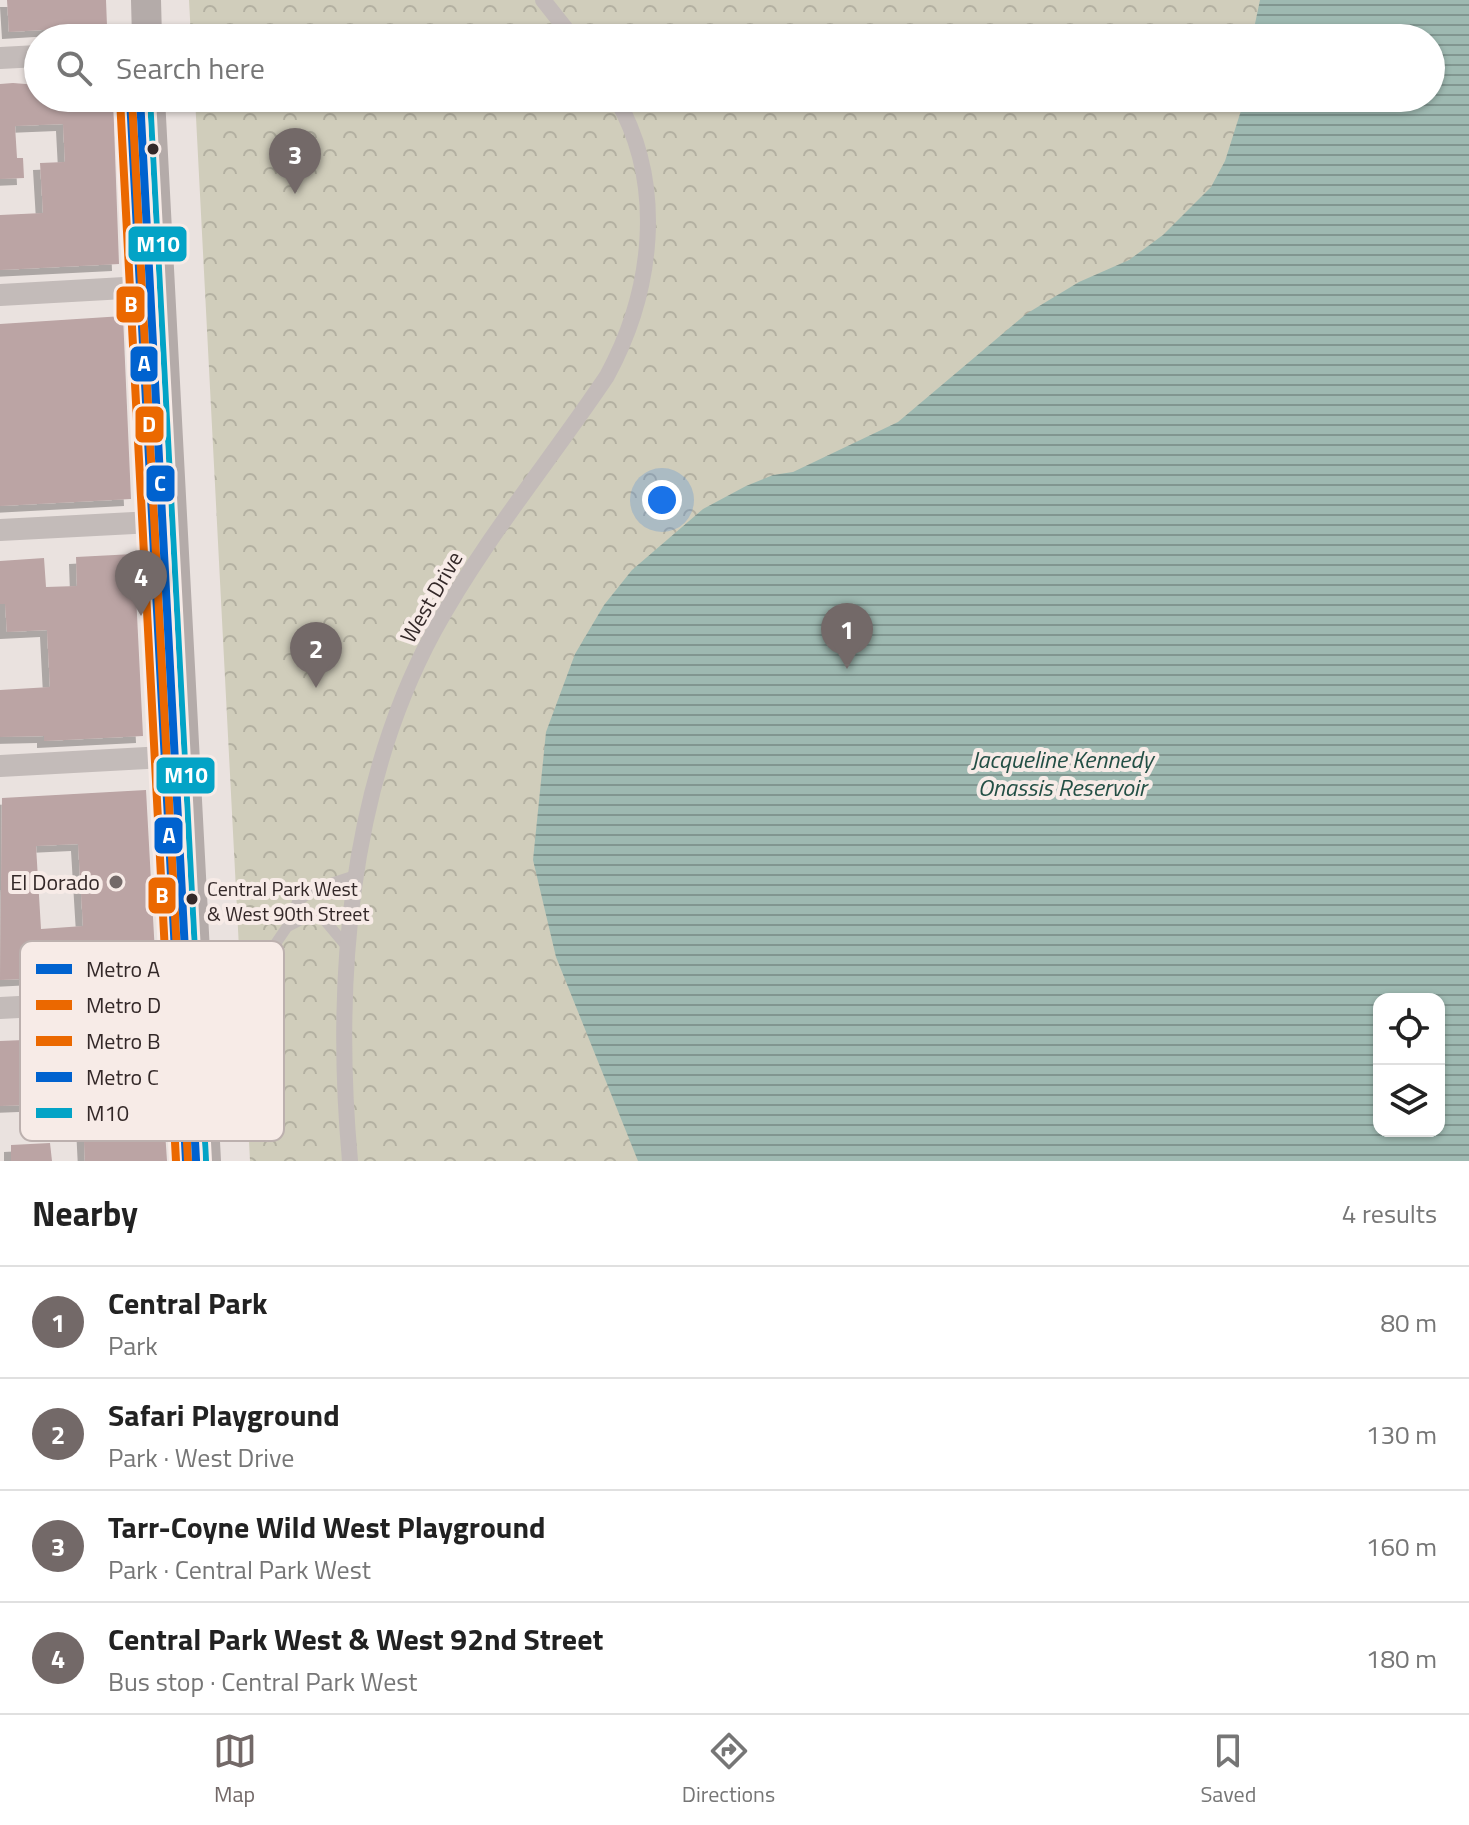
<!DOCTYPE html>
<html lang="en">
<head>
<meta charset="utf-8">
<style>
	:root { --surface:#fff; --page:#f2f2f2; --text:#222; --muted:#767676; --line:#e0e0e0; --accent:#736968 }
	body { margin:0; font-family:"Titillium Web",sans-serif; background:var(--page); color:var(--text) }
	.controls { position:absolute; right:24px; bottom:24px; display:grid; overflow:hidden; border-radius:16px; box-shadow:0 2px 6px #0004 }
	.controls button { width:72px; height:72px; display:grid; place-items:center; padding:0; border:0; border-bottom:2px solid var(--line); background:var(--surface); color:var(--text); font:40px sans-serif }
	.you { position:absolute; left:662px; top:500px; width:28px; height:28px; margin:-20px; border:6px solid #fff; border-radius:50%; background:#1a73e8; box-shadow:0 0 0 12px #1a73e833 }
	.badge { display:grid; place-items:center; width:52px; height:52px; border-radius:50%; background:var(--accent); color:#fff; font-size:26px; font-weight:700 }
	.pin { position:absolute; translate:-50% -66px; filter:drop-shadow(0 2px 4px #0008) }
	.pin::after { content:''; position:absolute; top:42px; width:28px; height:24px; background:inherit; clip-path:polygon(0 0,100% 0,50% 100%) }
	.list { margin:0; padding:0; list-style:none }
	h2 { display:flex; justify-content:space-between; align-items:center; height:104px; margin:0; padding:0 32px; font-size:34px }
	h2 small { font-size:26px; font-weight:400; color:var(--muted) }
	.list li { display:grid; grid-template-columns:52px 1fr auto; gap:24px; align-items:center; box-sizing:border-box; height:112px; padding:0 32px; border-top:2px solid var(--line) }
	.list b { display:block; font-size:30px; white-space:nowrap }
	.list p { margin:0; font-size:26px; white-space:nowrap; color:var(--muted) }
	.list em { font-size:26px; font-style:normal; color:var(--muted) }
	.icon { flex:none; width:44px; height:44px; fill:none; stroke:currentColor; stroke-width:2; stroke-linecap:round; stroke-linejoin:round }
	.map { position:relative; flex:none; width:1469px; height:1161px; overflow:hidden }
	.search { position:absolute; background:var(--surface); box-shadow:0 2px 6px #0004; left:24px; right:24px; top:24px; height:88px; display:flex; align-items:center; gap:20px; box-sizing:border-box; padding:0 28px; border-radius:44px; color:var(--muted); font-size:30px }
	.sheet { height:552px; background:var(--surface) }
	nav { display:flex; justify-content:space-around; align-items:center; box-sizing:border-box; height:112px; border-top:2px solid var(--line); background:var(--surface); font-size:22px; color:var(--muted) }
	nav a { display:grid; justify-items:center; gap:4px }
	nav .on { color:var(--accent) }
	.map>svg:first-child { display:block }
	.park { fill:url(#park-crowns); fill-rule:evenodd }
	.water { fill:url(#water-rules); fill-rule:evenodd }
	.building { fill:#bba4a4; fill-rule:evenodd; filter:url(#shadow) }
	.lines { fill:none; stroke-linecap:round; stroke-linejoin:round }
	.service { stroke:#c3bbb9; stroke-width:11 }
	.pedestrian { stroke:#c3bbb9; stroke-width:16 }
	.minor { stroke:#c3bbb9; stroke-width:22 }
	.secondary { stroke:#b4aba9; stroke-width:30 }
	.bus-1-casing { stroke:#f7ebe7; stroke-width:12 }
	.bus-1 { stroke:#03a3c6; stroke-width:6 }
	.metro-1-casing { stroke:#f7ebe7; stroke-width:14 }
	.metro-2-casing { stroke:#f7ebe7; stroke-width:14 }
	.metro-3-casing { stroke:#f7ebe7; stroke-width:14 }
	.metro-4-casing { stroke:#f7ebe7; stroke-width:14 }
	.metro-1 { stroke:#0062cf; stroke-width:8 }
	.metro-2 { stroke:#eb6800; stroke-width:8 }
	.metro-3 { stroke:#eb6800; stroke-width:8 }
	.metro-4 { stroke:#0062cf; stroke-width:8 }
	.bus-dot { fill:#332828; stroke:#f7ebe7; stroke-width:3 }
	.poi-dot { fill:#736968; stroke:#f7ebe7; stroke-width:3 }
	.labels { text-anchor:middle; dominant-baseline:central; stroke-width:8; stroke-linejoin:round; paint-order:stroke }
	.bus-label { font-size:20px; fill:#332828; stroke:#f7ebe7; text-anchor:start }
	.street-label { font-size:22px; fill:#332828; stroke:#f7ebe7 }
	.poi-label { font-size:22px; fill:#332828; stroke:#f7ebe7; text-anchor:end }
	.water-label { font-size:24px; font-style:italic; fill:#234f45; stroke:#f7ebe7 }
	.key { fill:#f7ebe7; stroke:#bcb0ae; stroke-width:2 }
	.key-label { font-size:22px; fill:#332828 }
	.line-badge { stroke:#f7ebe7; stroke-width:3 }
	.badge-label { font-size:22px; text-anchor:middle; font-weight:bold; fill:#fff }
</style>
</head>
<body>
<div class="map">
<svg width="1469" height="1161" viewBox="0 0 1469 1161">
	<defs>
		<pattern id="park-crowns" width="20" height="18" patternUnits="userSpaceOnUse" patternTransform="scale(2)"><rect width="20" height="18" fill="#d0cdbb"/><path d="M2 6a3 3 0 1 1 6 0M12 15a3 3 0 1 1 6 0" fill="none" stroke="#b3b0a1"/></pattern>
		<pattern id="water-rules" width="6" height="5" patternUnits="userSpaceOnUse" patternTransform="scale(2)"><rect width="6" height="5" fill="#9eb9b1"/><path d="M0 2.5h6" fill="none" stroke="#819690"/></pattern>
		<filter id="shadow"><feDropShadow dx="-7" dy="7" stdDeviation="0" flood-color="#0004"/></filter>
	</defs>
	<rect width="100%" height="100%" fill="#eae2df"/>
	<!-- park -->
	<path class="park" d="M189 0H1469V1161H250L195 98H1431V38H191ZM1379 999H1439V1131H1379Z"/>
	<!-- water -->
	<path class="water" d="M1260 0H1469V1161H638L556 957 533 860 546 732 575 654 604 605 632 570 703 509 746 486 773 475 793 472 898 422 1026 314 1079 282 1129 260 1163 235 1211 187 1225 161 1245 98H1431V38H1252ZM1379 999H1439V1131H1379Z"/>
	<!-- building -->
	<path class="building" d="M7 0H106L107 26 9 32Z
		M13 83 38 85V98H113L119 264 0 270V215L43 213 40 163 65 162 63 124 15 126 17 158H23L24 178 0 179V84Z
		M123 316 131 499 0 506V324Z
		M134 554 143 736 44 741V736L0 737V690L50 687 47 630 7 632 5 604H0V561L44 558 46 587 77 586 76 557Z
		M146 790 156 972 0 980 2 798ZM78 844 83 926 41 929 36 846Z
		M158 1026 167 1161H85L83 1121 104 1120 102 1072 72 1074 74 1121 52 1122 51 1104 0 1106V1041L48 1039 47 1032Z
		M50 1143 52 1161H11V1145Z"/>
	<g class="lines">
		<!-- service -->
		<path class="service" d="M287 927 308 916 322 917 348 948
			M200 990 257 971 287 927 298 901 314 889 357 875"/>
		<!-- pedestrian -->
		<path class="pedestrian" d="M543 0 573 38
			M350 1161C334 985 348 790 434 631 483 541 550 461 607 376 653 291 666 185 616 98"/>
		<!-- minor -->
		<path class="minor" d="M0 58 38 56
			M0 295 160 286
			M0 530 172 521
			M0 766 183 756
			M0 1008 150 1000 198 991"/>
		<!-- secondary -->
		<path class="secondary" d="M146 0 147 38
			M150 98 206 1161"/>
		<defs>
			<path id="bus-1" d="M150 98 206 1161"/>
		</defs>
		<!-- bus-1 casing -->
		<use href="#bus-1" class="bus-1-casing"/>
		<!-- bus-1 -->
		<use href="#bus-1" class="bus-1"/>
		<defs>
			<path id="metro-1" d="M130 98 186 1161"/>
			<path id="metro-2" d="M132 99 188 1161"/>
			<path id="metro-3" d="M120 99 176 1161"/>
			<path id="metro-4" d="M140 98 196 1160"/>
		</defs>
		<!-- metro-1 casing -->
		<use href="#metro-1" class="metro-1-casing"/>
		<!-- metro-2 casing -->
		<use href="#metro-2" class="metro-2-casing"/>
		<!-- metro-3 casing -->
		<use href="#metro-3" class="metro-3-casing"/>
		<!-- metro-4 casing -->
		<use href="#metro-4" class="metro-4-casing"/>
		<!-- metro-1 -->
		<use href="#metro-1" class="metro-1"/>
		<!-- metro-2 -->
		<use href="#metro-2" class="metro-2"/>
		<!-- metro-3 -->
		<use href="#metro-3" class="metro-3"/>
		<!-- metro-4 -->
		<use href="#metro-4" class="metro-4"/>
	</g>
	<!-- markers -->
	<g class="bus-dot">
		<circle cx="153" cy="149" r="7"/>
		<circle cx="192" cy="899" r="7"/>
	</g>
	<circle class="poi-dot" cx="116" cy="882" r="8"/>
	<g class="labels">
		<!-- bus labels -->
		<g class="bus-label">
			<text x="207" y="888">Central Park West<tspan x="207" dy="25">&amp; West 90th Street</tspan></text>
		</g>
		<!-- street labels -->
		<g class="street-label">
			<text transform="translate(431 597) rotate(-60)">West Drive</text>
		</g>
		<!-- poi labels -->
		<g class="poi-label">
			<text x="100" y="882">El Dorado</text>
		</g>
		<!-- water labels -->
		<g class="water-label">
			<text x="1062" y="759">Jacqueline Kennedy<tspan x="1062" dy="28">Onassis Reservoir</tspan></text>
		</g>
	</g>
	<!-- legend -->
	<rect x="20" y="941" width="264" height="200" rx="12" class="key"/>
	<rect x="36" y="964" width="36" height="10" fill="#0062cf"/>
	<rect x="36" y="1000" width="36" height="10" fill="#eb6800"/>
	<rect x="36" y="1036" width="36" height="10" fill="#eb6800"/>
	<rect x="36" y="1072" width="36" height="10" fill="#0062cf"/>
	<rect x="36" y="1108" width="36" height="10" fill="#03a3c6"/>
	<g class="key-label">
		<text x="86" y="977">Metro A</text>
		<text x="86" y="1013">Metro D</text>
		<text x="86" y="1049">Metro B</text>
		<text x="86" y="1085">Metro C</text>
		<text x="86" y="1121">M10</text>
	</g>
	<g class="line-badge">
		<rect x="127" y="225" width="61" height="38" rx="8" fill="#03a3c6"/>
		<rect x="115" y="285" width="31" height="39" rx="8" fill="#eb6800"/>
		<rect x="129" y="345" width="30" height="38" rx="8" fill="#0062cf"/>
		<rect x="134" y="405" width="31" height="39" rx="8" fill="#eb6800"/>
		<rect x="145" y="464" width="31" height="39" rx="8" fill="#0062cf"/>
		<rect x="155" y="756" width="61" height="39" rx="8" fill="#03a3c6"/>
		<rect x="153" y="816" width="31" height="39" rx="8" fill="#0062cf"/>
		<rect x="147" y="876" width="30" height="39" rx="8" fill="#eb6800"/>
	</g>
	<g class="badge-label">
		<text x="158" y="252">M10</text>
		<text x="131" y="312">B</text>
		<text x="144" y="371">A</text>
		<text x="149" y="432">D</text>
		<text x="160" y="491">C</text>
		<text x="186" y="783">M10</text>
		<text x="169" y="843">A</text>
		<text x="162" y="903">B</text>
	</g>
</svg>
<div class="controls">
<button><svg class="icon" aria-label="locate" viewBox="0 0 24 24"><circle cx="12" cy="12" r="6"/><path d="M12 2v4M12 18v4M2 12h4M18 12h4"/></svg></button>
<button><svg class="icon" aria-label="layers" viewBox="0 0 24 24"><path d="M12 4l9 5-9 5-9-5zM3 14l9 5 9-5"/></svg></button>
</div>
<div class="you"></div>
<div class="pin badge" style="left:847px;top:669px">1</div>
<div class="pin badge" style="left:316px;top:688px">2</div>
<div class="pin badge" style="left:295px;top:194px">3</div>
<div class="pin badge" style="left:141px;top:616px">4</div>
<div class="search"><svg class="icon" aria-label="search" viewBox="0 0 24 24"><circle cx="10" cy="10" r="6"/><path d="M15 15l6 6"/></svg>Search here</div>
</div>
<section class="sheet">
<h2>Nearby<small>4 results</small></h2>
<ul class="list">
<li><span class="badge">1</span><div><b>Central Park</b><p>Park</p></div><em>80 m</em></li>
<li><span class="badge">2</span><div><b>Safari Playground</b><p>Park · West Drive</p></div><em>130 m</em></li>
<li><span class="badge">3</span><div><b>Tarr-Coyne Wild West Playground</b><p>Park · Central Park West</p></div><em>160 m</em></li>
<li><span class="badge">4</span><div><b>Central Park West &amp; West 92nd Street</b><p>Bus stop · Central Park West</p></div><em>180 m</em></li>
</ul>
</section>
<nav>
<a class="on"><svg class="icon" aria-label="map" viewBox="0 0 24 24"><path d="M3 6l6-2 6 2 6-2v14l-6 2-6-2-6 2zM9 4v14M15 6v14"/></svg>Map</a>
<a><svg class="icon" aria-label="directions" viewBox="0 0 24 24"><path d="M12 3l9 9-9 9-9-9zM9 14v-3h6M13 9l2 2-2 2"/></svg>Directions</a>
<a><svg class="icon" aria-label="saved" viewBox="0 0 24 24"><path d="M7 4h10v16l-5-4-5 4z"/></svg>Saved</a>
</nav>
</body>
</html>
